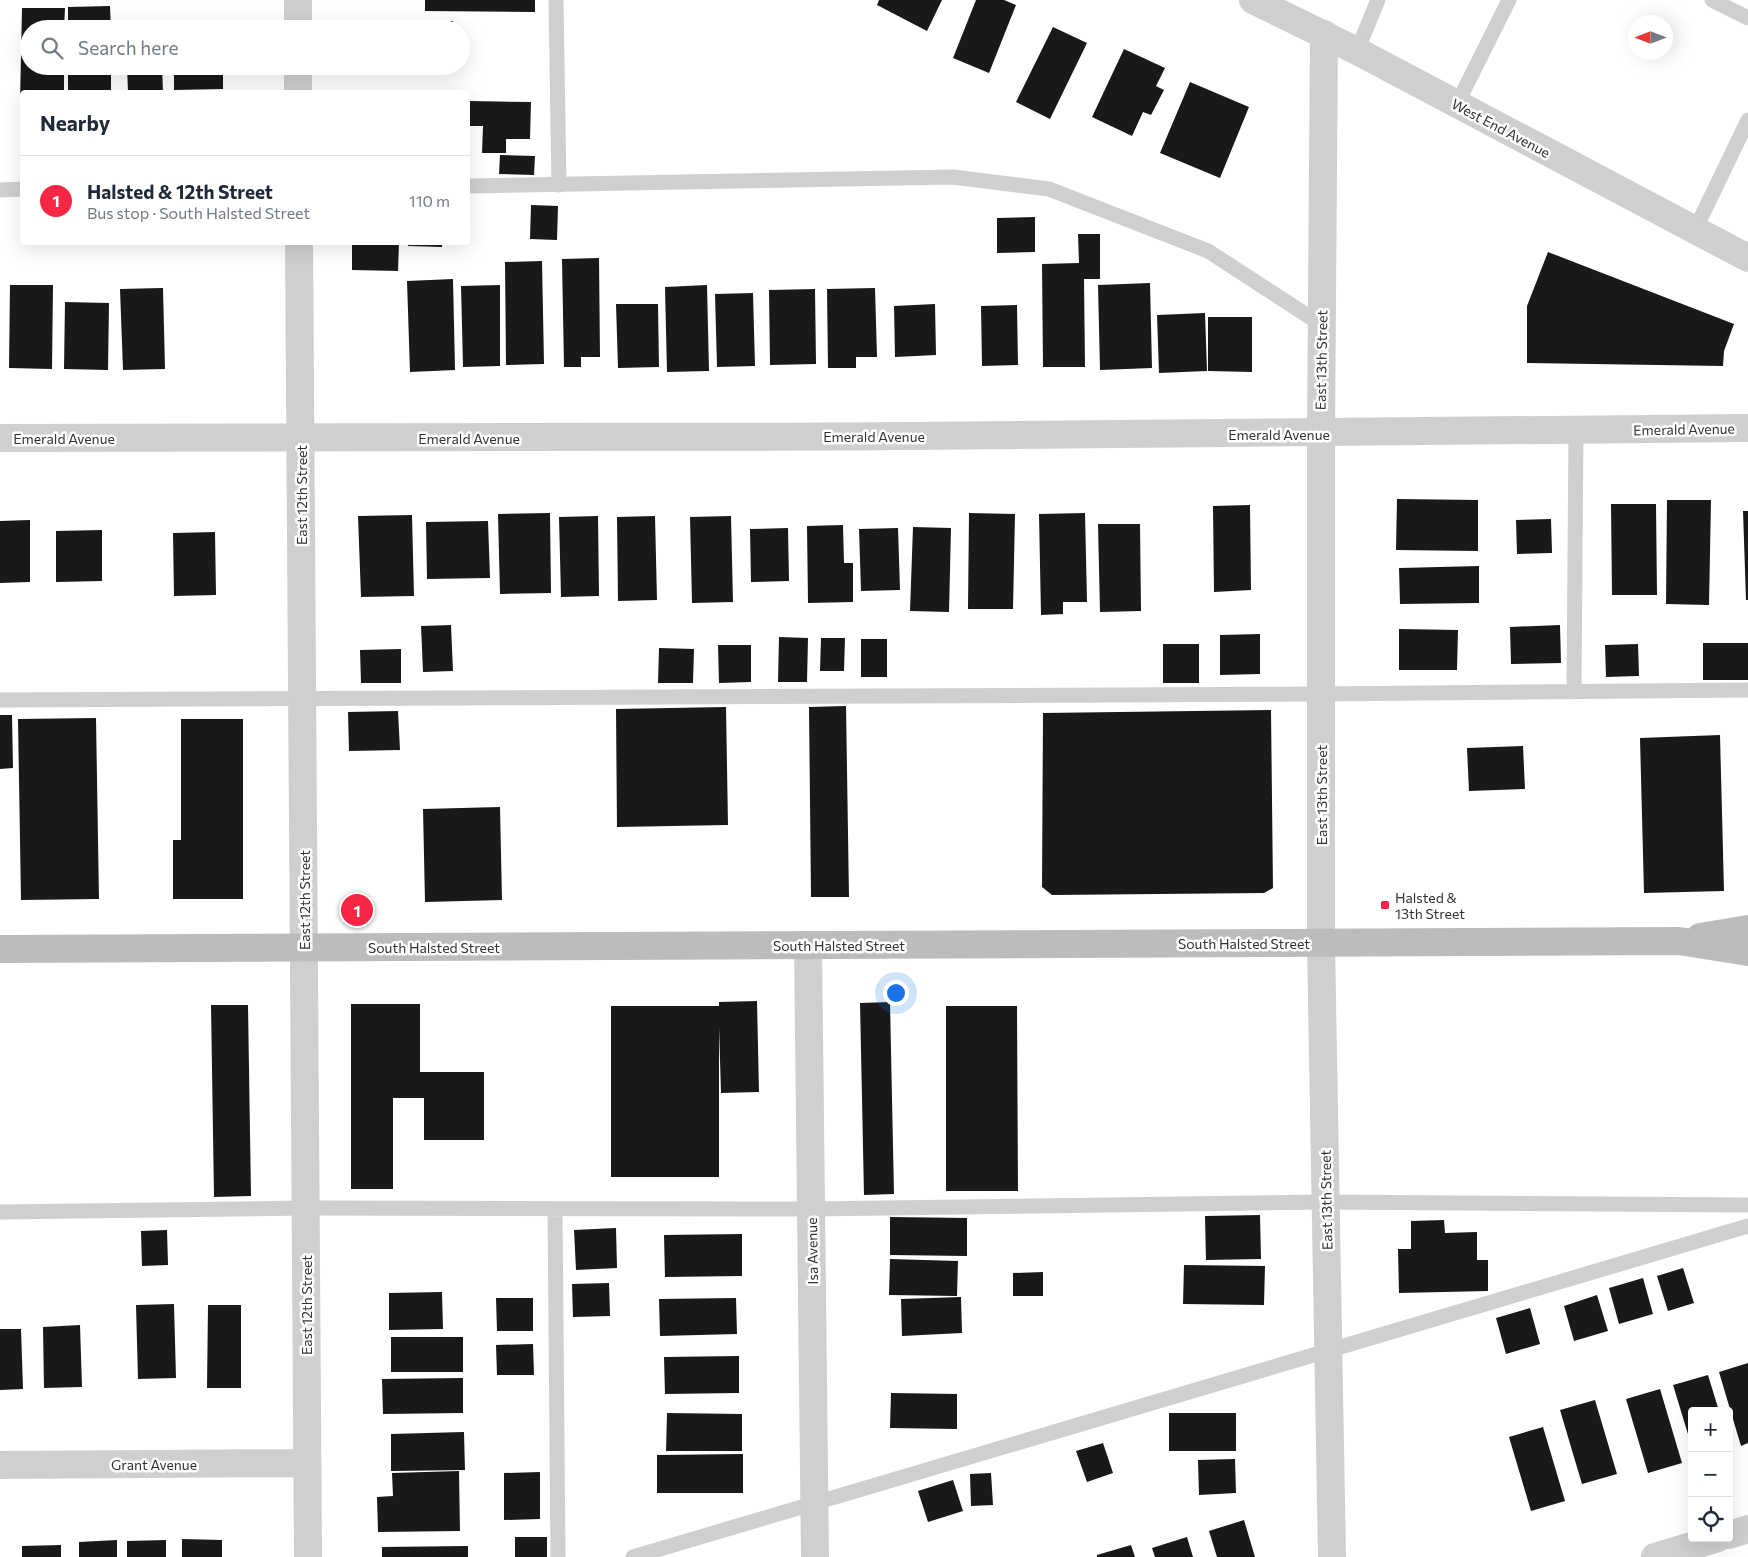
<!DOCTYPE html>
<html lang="en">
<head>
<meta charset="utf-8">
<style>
	:root { --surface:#fff; --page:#f2f2f3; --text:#1f2937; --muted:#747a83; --line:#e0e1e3; --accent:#f72645 }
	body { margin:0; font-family:Commissioner,sans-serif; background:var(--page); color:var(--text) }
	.controls { position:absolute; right:15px; bottom:15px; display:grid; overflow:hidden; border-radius:5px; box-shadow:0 5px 20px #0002 }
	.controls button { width:45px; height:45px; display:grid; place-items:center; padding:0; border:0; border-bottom:1px solid var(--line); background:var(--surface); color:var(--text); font:25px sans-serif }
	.compass { position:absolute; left:1628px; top:15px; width:45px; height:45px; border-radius:50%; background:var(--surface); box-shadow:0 5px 20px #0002; rotate:270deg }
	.you { position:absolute; left:895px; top:992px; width:18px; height:18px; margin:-12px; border:4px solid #fff; border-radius:50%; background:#1a73e8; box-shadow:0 0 0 8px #1a73e833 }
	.badge { display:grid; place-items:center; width:32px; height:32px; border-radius:50%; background:var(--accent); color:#fff; font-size:16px; font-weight:700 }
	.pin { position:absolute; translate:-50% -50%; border:2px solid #fff; box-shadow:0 1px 5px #0006 }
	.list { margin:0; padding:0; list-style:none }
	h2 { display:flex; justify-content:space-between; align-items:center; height:65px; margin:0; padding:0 20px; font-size:21px }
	h2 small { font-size:16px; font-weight:400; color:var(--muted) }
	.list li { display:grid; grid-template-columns:32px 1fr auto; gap:15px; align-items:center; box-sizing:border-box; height:90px; padding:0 20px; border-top:1px solid var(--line) }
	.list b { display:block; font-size:19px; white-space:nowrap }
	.list p { margin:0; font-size:16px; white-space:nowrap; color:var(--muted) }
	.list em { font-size:16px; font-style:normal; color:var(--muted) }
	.icon { flex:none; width:28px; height:28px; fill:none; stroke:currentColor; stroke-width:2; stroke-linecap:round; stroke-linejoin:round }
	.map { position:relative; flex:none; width:1748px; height:1557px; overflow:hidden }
	.search { position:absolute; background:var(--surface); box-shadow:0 5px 20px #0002; left:20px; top:20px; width:450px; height:55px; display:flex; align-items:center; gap:12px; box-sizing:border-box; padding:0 18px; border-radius:28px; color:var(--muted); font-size:19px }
	.panel { position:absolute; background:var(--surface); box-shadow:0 5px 20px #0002; left:20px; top:90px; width:450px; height:155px; border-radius:5px }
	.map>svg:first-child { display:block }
	.building { fill:#191919 }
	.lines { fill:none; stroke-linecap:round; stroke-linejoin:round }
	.lane { stroke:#cfcfcf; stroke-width:15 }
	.street { stroke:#cfcfcf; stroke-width:28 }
	.secondary { stroke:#bcbcbc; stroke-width:28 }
	.poi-dot { fill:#f72645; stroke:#fff; stroke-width:2 }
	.labels { text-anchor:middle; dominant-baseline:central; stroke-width:5; stroke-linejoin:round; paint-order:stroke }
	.street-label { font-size:14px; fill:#323232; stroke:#fff }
	.poi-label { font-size:14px; fill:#323232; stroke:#fff; text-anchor:start }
</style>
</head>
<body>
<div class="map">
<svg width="1748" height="1557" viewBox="0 0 1748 1557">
	<rect width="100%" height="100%" fill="#fff"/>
	<!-- building -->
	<path class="building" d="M425 0H535V12L425 11Z
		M879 0H942L927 31 877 5Z
		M976 0H1004L1016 5 989 73 953 58Z
		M110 6 111 29H68V7Z
		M22 8H65L64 29H29V66H64V92H22V102H20Z
		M161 21V29H126V23Z
		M222 21V29H173V22Z
		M453 21V29H378V24Z
		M1053 27 1087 43 1050 119 1016 102Z
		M1124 49 1165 68 1156 86 1164 90 1151 115 1143 112 1132 136 1092 117Z
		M68 66H111V92H68Z
		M127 66H162L163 92H128Z
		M174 66H223V89L174 90Z
		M1190 82 1249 107 1220 178 1160 153Z
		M469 101 531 102 530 139H506V153H482L483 126H469Z
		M500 155 535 156 534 175 499 174Z
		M531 205 558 206 557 240 530 239Z
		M1035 217V252L997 253V218Z
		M1078 234H1100V279H1084L1085 367H1043L1042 264 1079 263Z
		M352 242H399L398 271 352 270Z
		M408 242H442V247L408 246Z
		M1548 252 1734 324 1724 351 1723 366 1527 363V306Z
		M599 258 600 357H581V367H564L562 259Z
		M542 261 544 364 506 365 505 262Z
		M453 279 455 370 410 372 407 281Z
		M1150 283 1152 368 1100 370 1098 285Z
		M10 285H53L52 369 9 368Z
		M500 285V366L463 367 461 286Z
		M707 285 709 371 667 372 665 287Z
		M163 288 165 369 123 370 120 289Z
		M875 288 877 357H856V368H828L827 289Z
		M815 289 816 364 770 365 769 290Z
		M753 293 755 366 717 367 715 294Z
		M65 302 109 303 108 370 64 369Z
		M616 304H658L659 367 618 368Z
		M935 304 936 355 895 357 894 306Z
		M1017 305 1018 365 982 366 981 306Z
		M1205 313 1207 371 1159 373 1157 315Z
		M1208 317H1252V372L1208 371Z
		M1397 499 1478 500V551L1396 550Z
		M1667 500H1711L1709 605 1666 604Z
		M1611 504H1656L1657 595H1612Z
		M1250 505 1251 590 1214 592 1213 506Z
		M1743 511H1748V600H1746Z
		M550 513 551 593 500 594 498 514Z
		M969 513 1015 514 1013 609H968Z
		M1085 513 1087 602H1063V614L1041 615 1039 514Z
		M412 515 414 596 361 597 358 516Z
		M598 516 599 596 561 597 559 517Z
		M655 516 657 600 618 601 617 517Z
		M731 516 733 602 692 603 690 517Z
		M1551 519 1552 553 1517 554 1516 520Z
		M30 520V582L0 583V521Z
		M488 521 490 578 427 579 426 522Z
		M1098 524H1140L1141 611 1100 612Z
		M843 525 844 563H853V602L808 603 807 526Z
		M913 527 951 528 949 612 910 611Z
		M788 528 789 581 751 582 750 529Z
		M898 528 900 590 861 591 859 529Z
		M102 530V581L56 582V531Z
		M215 532 216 595 174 596 173 533Z
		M1479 566V603L1400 604 1399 568Z
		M451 625 453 671 423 672 421 626Z
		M1560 625 1561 663 1511 664 1510 627Z
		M1399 629 1458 630 1457 670H1399Z
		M1260 634V674L1220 675V635Z
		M779 637 808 638 807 682H778Z
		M821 638H845L844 671H820Z
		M861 639H887V677H861Z
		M1703 643H1748V680H1703Z
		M1163 644H1199V683H1163Z
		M1638 644 1639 676 1606 677 1605 645Z
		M718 645H751V682L719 683Z
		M659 648 694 649 693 683H658Z
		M401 649V683H361L360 650Z
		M846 706 849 897H811L809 707Z
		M726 707 728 825 617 827 616 709Z
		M1271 710 1273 888 1264 893 1052 895 1042 887 1043 713Z
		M398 711 400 750 349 751 348 712Z
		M0 715H12L13 768 0 769Z
		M96 718 99 899 21 900 18 719Z
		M181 719H243V899H173V840H181Z
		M1720 735 1724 891 1644 893 1640 738Z
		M1523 746 1525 789 1469 791 1467 748Z
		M500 807 502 900 425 902 423 809Z
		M757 1001 759 1092 721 1093 719 1027V1177H611V1006H719V1002Z
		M890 1002 894 1194 864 1195 860 1003Z
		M351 1004H420V1072H484V1140H424V1098H393V1189H351Z
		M211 1005H248L251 1196 214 1197Z
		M946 1006H1017L1018 1191H946Z
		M1260 1215 1261 1259 1206 1260 1205 1216Z
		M890 1217 967 1218V1256L890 1255Z
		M1444 1220 1445 1233 1477 1232V1260H1488V1291L1399 1293 1398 1249H1411V1221Z
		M616 1228 617 1268 576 1270 574 1230Z
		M167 1230 168 1265 142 1266 141 1231Z
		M742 1234V1276L665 1277 664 1235Z
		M890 1259 958 1261 957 1296 889 1295Z
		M1184 1265 1265 1266 1264 1305 1183 1304Z
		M1683 1268 1694 1303 1668 1311 1657 1276Z
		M1043 1272V1296H1013V1273Z
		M1643 1278 1653 1314 1619 1324 1609 1288Z
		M609 1283 610 1316 573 1317 572 1284Z
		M442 1292 443 1329 389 1330V1293Z
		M1597 1295 1608 1331 1574 1341 1564 1306Z
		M961 1297 962 1333 902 1336 901 1299Z
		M496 1298H533V1331H497Z
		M736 1298 737 1334 660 1336 659 1299Z
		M174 1304 176 1378 138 1379 136 1305Z
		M208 1305H241V1388H207Z
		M1530 1308 1540 1344 1506 1354 1496 1318Z
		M80 1325 82 1387 44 1388 43 1327Z
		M0 1329H21L23 1389 0 1390Z
		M391 1337H463V1372H391Z
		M533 1344 534 1375H497L496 1345Z
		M739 1356V1393L665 1394 664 1357Z
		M1748 1363V1443L1741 1446 1719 1372Z
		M1708 1375 1719 1411H1692L1691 1444 1673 1385Z
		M463 1378V1413L383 1414 382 1379Z
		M1660 1389 1682 1463 1648 1473 1626 1399Z
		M891 1393 957 1394V1429L890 1428Z
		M1595 1400 1617 1474 1582 1484 1560 1410Z
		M667 1413 742 1414V1451H666Z
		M1169 1413H1236V1451H1169Z
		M1543 1427 1565 1501 1531 1511 1509 1437Z
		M464 1432 465 1470 391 1471V1434Z
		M1103 1443 1113 1473 1087 1482 1076 1451Z
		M743 1454V1493H657V1455Z
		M1235 1459 1236 1493 1199 1495 1198 1460Z
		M459 1471 460 1531 378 1532 377 1497 393 1496 392 1473Z
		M540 1472V1519L504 1520V1473Z
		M991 1473 993 1505 971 1506 970 1474Z
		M953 1480 963 1511 928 1522 918 1491Z
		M1244 1520 1255 1557H1217L1209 1531Z
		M515 1537H547V1557H515Z
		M1187 1537 1193 1557H1155L1152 1548Z
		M182 1539 222 1540V1557H182Z
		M117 1540V1557H79V1542Z
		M166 1540V1557H127V1541Z
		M61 1545V1557H22V1546Z
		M1131 1545 1135 1557H1097V1555Z
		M468 1546V1557H382V1547Z"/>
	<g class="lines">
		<!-- lane -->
		<path class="lane" d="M556 0 559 185
			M1712 0 1748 18
			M1357 51 1378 0
			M1457 104 1509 0
			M468 186 953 177 1049 189 1208 251 1322 325
			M0 190 22 189
			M1695 230 1748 120
			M1574 691 1576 430
			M0 700 1321 694 1748 690
			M555 1209 558 1557
			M0 1212 306 1208 811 1209 1326 1202 1748 1205
			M633 1557 1748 1226"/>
		<!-- street -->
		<path class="street" d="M298 0V29
			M1253 0 1357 51 1748 258
			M1324 34 1321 433V943L1332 1557
			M298 66V92
			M299 242 308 1557
			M0 438C583 440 1165 435 1748 428
			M808 945 815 1557
			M0 1465 307 1463
			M1729 1535 1748 1529
			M1655 1557 1718 1538"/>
		<!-- secondary -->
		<path class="secondary" d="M1700 937 1748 929
			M0 949 1679 941 1748 952"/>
	</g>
	<!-- markers -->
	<rect class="poi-dot" x="1380" y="900" width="10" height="10" rx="2.5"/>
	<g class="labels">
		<!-- street labels -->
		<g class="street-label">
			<text transform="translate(1501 128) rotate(28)">West End Avenue</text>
			<text transform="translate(1321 360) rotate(-89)">East 13th Street</text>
			<text transform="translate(1684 429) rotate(-1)">Emerald Avenue</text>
			<text x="1279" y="434">Emerald Avenue</text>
			<text x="874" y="436">Emerald Avenue</text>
			<text x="64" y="438">Emerald Avenue</text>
			<text x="469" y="438">Emerald Avenue</text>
			<text transform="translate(301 495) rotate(-90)">East 12th Street</text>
			<text transform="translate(1321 795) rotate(-90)">East 13th Street</text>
			<text transform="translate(304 900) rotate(-90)">East 12th Street</text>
			<text x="1244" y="943">South Halsted Street</text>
			<text x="839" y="945">South Halsted Street</text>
			<text x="434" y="947">South Halsted Street</text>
			<text transform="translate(1326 1200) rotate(-91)">East 13th Street</text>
			<text transform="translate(812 1251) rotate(-91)">Isa Avenue</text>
			<text transform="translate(306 1305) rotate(-90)">East 12th Street</text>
			<text x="154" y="1464">Grant Avenue</text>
		</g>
		<!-- poi labels -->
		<g class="poi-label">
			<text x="1395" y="897">Halsted &amp;<tspan x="1395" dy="16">13th Street</tspan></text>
		</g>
	</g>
</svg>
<div class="controls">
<button>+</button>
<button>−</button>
<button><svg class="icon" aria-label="locate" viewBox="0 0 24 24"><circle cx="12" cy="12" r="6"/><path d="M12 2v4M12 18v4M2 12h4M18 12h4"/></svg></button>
</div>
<svg class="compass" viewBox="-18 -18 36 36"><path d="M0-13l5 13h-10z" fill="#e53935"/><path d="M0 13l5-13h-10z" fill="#747a83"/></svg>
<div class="you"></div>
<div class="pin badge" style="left:357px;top:910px">1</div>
<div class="search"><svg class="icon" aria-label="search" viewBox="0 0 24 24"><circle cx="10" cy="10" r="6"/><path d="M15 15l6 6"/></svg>Search here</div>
<section class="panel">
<h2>Nearby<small></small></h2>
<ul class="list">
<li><span class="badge">1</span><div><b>Halsted &amp; 12th Street</b><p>Bus stop · South Halsted Street</p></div><em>110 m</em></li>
</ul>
</section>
</div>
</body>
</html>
